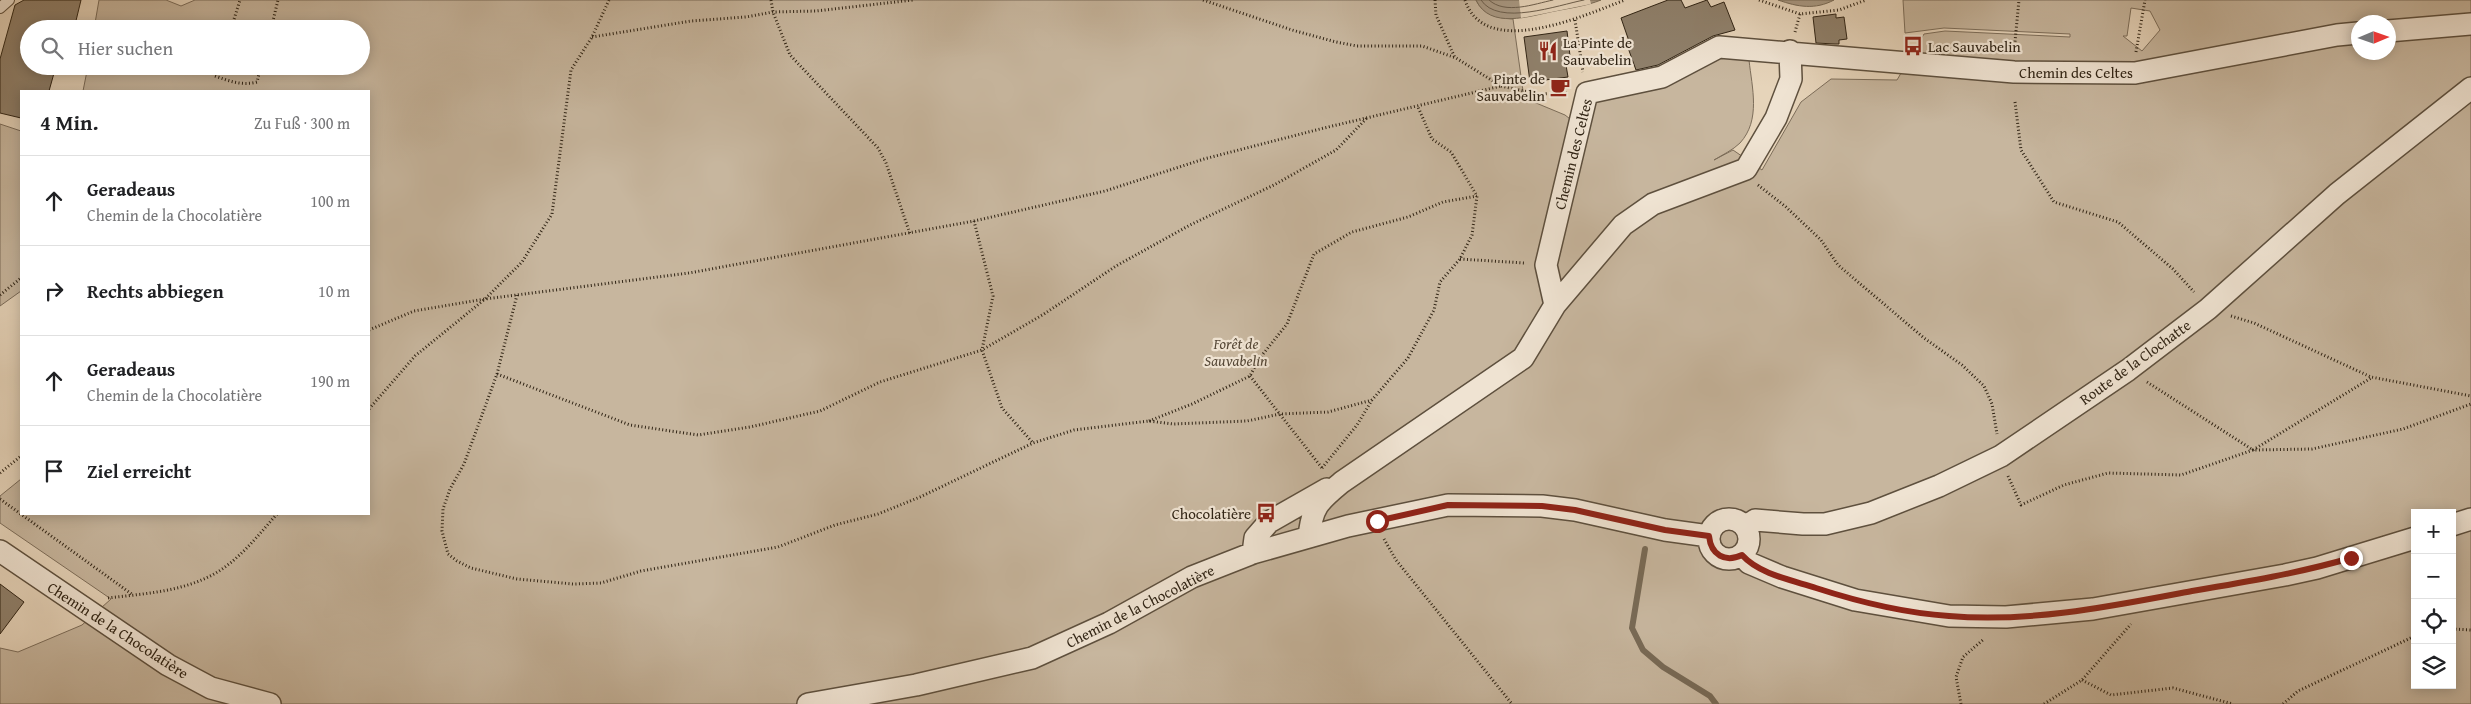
<!DOCTYPE html>
<html lang="de">
<head>
<meta charset="utf-8">
<style>
	:root { --surface:#fff; --page:#f2f2f2; --text:#202124; --muted:#757577; --line:#e0e0e0 }
	body { margin:0; font-family:"Gentium Book Plus",serif; background:var(--page); color:var(--text) }
	.controls { position:absolute; right:15px; bottom:15px; display:grid; overflow:hidden; border-radius:0px; box-shadow:0 2px 12px #0003 }
	.controls button { width:45px; height:45px; display:grid; place-items:center; padding:0; border:0; border-bottom:1px solid var(--line); background:var(--surface); color:var(--text); font:25px sans-serif }
	.compass { position:absolute; left:2351px; top:15px; width:45px; height:45px; border-radius:50%; background:var(--surface); box-shadow:0 2px 12px #0003; rotate:88deg }
	.stop { position:absolute; width:15px; height:15px; margin:-11px; border:4px solid #8f2418; border-radius:50%; background:#fff }
	.stop.end { background:#8f2418; border-color:#fff; box-shadow:0 1px 5px #0008 }
	.list { margin:0; padding:0; list-style:none }
	h2 { display:flex; justify-content:space-between; align-items:center; height:65px; margin:0; padding:0 20px; font-size:21px }
	h2 small { font-size:16px; font-weight:400; color:var(--muted) }
	.list li { display:grid; grid-template-columns:32px 1fr auto; gap:15px; align-items:center; box-sizing:border-box; height:90px; padding:0 20px; border-top:1px solid var(--line) }
	.list b { display:block; font-size:19px; white-space:nowrap }
	.list p { margin:0; font-size:16px; white-space:nowrap; color:var(--muted) }
	.list em { font-size:16px; font-style:normal; color:var(--muted) }
	.icon { flex:none; width:28px; height:28px; fill:none; stroke:currentColor; stroke-width:2; stroke-linecap:round; stroke-linejoin:round }
	.map { position:relative; flex:none; width:2471px; height:704px; overflow:hidden }
	.search { position:absolute; background:var(--surface); box-shadow:0 2px 12px #0003; left:20px; top:20px; width:350px; height:55px; display:flex; align-items:center; gap:12px; box-sizing:border-box; padding:0 18px; border-radius:28px; color:var(--muted); font-size:19px }
	.panel { position:absolute; background:var(--surface); box-shadow:0 2px 12px #0003; left:20px; top:90px; width:350px; height:425px; border-radius:0px }
	.map>svg:first-child { display:block }
	.green { fill:#c7b69e; stroke:#7c6d5a; fill-rule:evenodd }
	.water { fill:#a89882; stroke:#786a56 }
	.pier { fill:#e6d4ba }
	.lines { fill:none; stroke-linecap:round; stroke-linejoin:round }
	.shore { stroke:#6c5e4c; stroke-width:1 }
	.stream { stroke:#786a56; stroke-width:6 }
	.building { fill:#8f806b; stroke:#302415 }
	.service-casing { stroke:#5e503e; stroke-width:12 }
	.minor-casing { stroke:#5e503e; stroke-width:24 }
	.path { stroke:#302415; stroke-width:3; stroke-dasharray:1 2.5; stroke-linecap:butt }
	.service { stroke:#efe3d2; stroke-width:10 }
	.minor { stroke:#efe3d2; stroke-width:21 }
	.route { stroke:#8f2418; stroke-width:6 }
	.labels { text-anchor:middle; dominant-baseline:central; stroke-width:4.5; stroke-linejoin:round; paint-order:stroke }
	.poi-label { font-size:15px; fill:#302415; stroke:#efe3d2; text-anchor:start }
	.street-label { font-size:15px; fill:#302415; stroke:#efe3d2 }
	.park-label { font-size:15px; font-style:italic; fill:#564837; stroke:#efe3d2 }
</style>
</head>
<body>
<div class="map">
<svg width="2471" height="704" viewBox="0 0 2471 704">
	<rect width="100%" height="100%" fill="#e6d4ba"/>
	<filter id="stains"><feTurbulence type="fractalNoise" baseFrequency=".004" numOctaves="4"/><feColorMatrix values="0 0 0 0 .2 0 0 0 0 .09 0 0 0 0 .02 0 0 0 .5 -.17"/></filter>
	<radialGradient id="worn" r=".72"><stop offset=".6" stop-color="#630" stop-opacity="0"/><stop offset="1" stop-color="#630" stop-opacity=".3"/></radialGradient>
	<!-- green -->
	<path class="green" d="M99 0H166L181 6 195 0H1476C1483 15 1497 18 1513 19L1524 98 1565 115 1583 129 1593 106 1601 98C1635 85 1717 47 1749 60 1752 88 1761 120 1740 143 1733 150 1722 155 1714 160L1733 150 1762 170 1801 102 1831 79 1897 80 1924 34 1945 31 2070 37V34L1944 28 1905 33 1903 0H2471V704H0V648L18 652 82 625 111 599 0 523V496L21 479V514H369V91H83L88 66H361V29H94ZM2131 8 2150 11 2160 30 2142 51 2123 36H2127ZM2358 22H2388V52H2358ZM2415 513H2452V685H2415Z
		M0 124 21 131V291L0 306Z"/>
	<!-- water -->
	<path class="water" d="M1476 0H1601C1586 6 1570 8 1555 11 1529 16 1490 30 1476 0Z
		M1778 0H1834C1815 10 1798 7 1778 0Z"/>
	<!-- pier -->
	<path class="pier" d="M1519 0H1590L1591 4 1521 18Z"/>
	<g class="lines">
		<!-- shore -->
		<path class="shore" d="M1481 0C1498 27 1558 5 1584 0
			M1489 0C1505 15 1534 4 1553 0"/>
		<!-- stream -->
		<path class="stream" d="M1645 549 1632 628 1643 650 1663 667 1710 696 1716 704"/>
	</g>
	<!-- building -->
	<path class="building" d="M24 0H81L74 29H29V66H56L49 91H21V118L0 113V59L15 5Z
		M1668 0H1681L1685 8 1707 0 1711 7 1724 2 1735 30 1713 36 1658 65 1636 70 1627 45 1630 44 1621 18Z
		M1836 14V18L1844 17 1847 39 1839 40V44H1835L1816 43 1813 17Z
		M1567 31 1571 64 1566 65 1568 77 1530 82 1524 37Z
		M0 584 24 602 0 634Z"/>
	<g class="lines">
		<defs>
			<path id="service" d="M0 8 9 0"/>
			<path id="minor" d="M2388 31 2471 24
				M1555 305 1546 265 1587 93 1662 77 1719 47 2014 72 2135 73 2337 35 2358 33
				M1709 539a20 20 0 1 1 40 0a20 20 0 1 1-40 0Z
				M2452 525 2471 519
				M1745 527 1755 520 1803 524H1825L1871 513 1939 486 2001 456 2128 370 2208 309 2337 194 2471 88
				M1309 537C1312 506 1319 501 1342 482L1523 358 1555 305 1623 225 1653 204 1746 169 1776 118 1791 79 1790 51
				M0 551 168 665 211 688 270 704
				M1253 553 1255 538 1269 522 1327 489
				M1742 555 1749 563 1782 577 1855 600 1949 616 2006 617 2093 609 2285 575 2317 568 2415 538
				M808 704 916 685 1032 658 1109 623 1192 577 1253 553 1348 526 1448 505 1542 506 1575 510 1665 530 1709 536"/>
		</defs>
		<!-- service casing -->
		<use href="#service" class="service-casing"/>
		<!-- minor casing -->
		<use href="#minor" class="minor-casing"/>
		<!-- path -->
		<path class="path" d="M771 0 773 12 790 55 878 148 886 163 910 234
			M1203 0 1292 30 1336 42 1357 46H1422L1456 58 1501 86 1538 94 1567 93
			M1435 0 1436 15 1455 58
			M1465 0C1485 61 1585 15 1625 0
			M1759 0 1800 14 1839 10 1866 0
			M1575 20 1583 72
			M231 29 240 0
			M271 29 278 0
			M1795 32 1800 14
			M592 37 691 21 746 17 773 12 816 11 913 0
			M2014 52 2019 0
			M2136 52 2145 0
			M215 76C229 81 242 86 257 82L261 66
			M2015 102 2021 150 2054 202 2118 222 2173 269 2194 292
			M1758 185 1786 207 1821 240 1838 265 1924 338 1962 365 1984 386 1992 404 1997 434
			M974 221 993 296 982 350 1002 408 1033 443
			M1460 259 1524 263
			M0 295 21 278
			M517 295 497 374 464 464 450 489 443 509 442 531 448 554 457 561 471 568 517 579 573 584 601 583 641 571 778 547 835 525 878 514 920 497 1033 443 1074 430 1149 421 1173 424 1247 421 1280 414 1328 412 1372 400
			M2231 316 2254 323 2371 377 2471 396
			M369 330 414 311 485 299 689 273 974 221 1105 191 1204 159 1324 128 1501 86
			M497 374 630 425 698 435 750 427 820 411 880 382 982 350 1044 314 1116 266 1190 225 1274 185 1336 150 1367 118
			M1250 376 1322 468
			M2147 382 2253 450 2371 378
			M369 409 415 356 485 299 522 262 552 214 571 70 592 37 609 0
			M1149 421 1192 404 1250 376 1259 359 1287 324 1314 254 1352 232 1408 217 1443 202 1477 196
			M1322 468 1357 425 1372 400 1408 358 1434 310 1440 282 1460 259 1472 235 1477 196 1451 152 1432 139 1418 107
			M0 473 21 456
			M2008 476 2021 505 2064 485 2108 473 2181 475 2253 450 2312 449 2403 429 2471 404
			M0 499 133 595
			M1384 539 1396 560 1512 704
			M108 598C150 593 195 591 229 564 247 550 262 531 277 514
			M2452 629 2471 630
			M2082 680 2111 695 2173 688 2233 704
			M1961 704 1956 677 1963 657 1984 639
			M2044 704 2082 680 2131 624
			M2283 704 2298 691 2415 636"/>
		<!-- service -->
		<use href="#service" class="service"/>
		<!-- minor -->
		<use href="#minor" class="minor"/>
	</g>
	<g class="lines">
		<!-- route -->
		<path class="route" d="M1377 521 1448 505 1542 506 1575 510 1665 530 1709 536C1711 555 1725 563 1742 555 1759 574 1791 580 1816 588 1859 602 1904 613 1949 616 2030 623 2113 606 2192 591 2246 582 2299 573 2351 558"/>
	</g>
	<!-- icons -->
	<defs>
		<symbol id="bus-bare" viewBox="-9 -9 18 18"><path d="M-5-6H5V4H4V6H2V4H-2V6H-4V4H-5ZM-3.5-4V0h7V-4ZM-3.5 1.2v1.5H-2V1.2ZM2 1.2v1.5H3.5V1.2Z" fill="#8f2418" stroke="#efe3d2" stroke-width="2.5" paint-order="stroke"/></symbol>
		<symbol id="restaurant-bare" viewBox="-9 -9 18 18"><path d="M-5-6h1v4h1v-4h1v4h1v-4h1v5L-1.5 .5V6h-2V.5L-5-1ZM5-6V6H3V1.5H1.5Q1.5-4 5-6Z" fill="#8f2418" stroke="#efe3d2" stroke-width="2.5" paint-order="stroke"/></symbol>
		<symbol id="cafe-bare" viewBox="-9 -9 18 18"><path d="M-5.5-4.5H6V0H3Q3 3.5 0 3.5H-2.5Q-5.5 3.5-5.5 0ZM3-3.2v2h1.7v-2ZM-6 4.5H4V6H-6Z" fill="#8f2418" stroke="#efe3d2" stroke-width="2.5" paint-order="stroke"/></symbol>
	</defs>
	<g fill-rule="evenodd">
		<use href="#bus-bare" x="1899" y="32" width="28" height="28"/>
		<use href="#restaurant-bare" x="1534" y="37" width="28" height="28"/>
		<use href="#cafe-bare" x="1546" y="73" width="28" height="28"/>
		<use href="#bus-bare" x="1252" y="499" width="28" height="28"/>
	</g>
	<g class="labels">
		<!-- poi labels -->
		<g class="poi-label">
			<text x="1563" y="42">La Pinte de<tspan x="1563" dy="17">Sauvabelin</tspan></text>
			<text x="1928" y="46">Lac Sauvabelin</text>
			<text x="1545" y="78" text-anchor="end">Pinte de<tspan x="1545" dy="17">Sauvabelin</tspan></text>
			<text x="1251" y="513" text-anchor="end">Chocolatière</text>
		</g>
		<!-- street labels -->
		<g class="street-label">
			<text x="2076" y="72">Chemin des Celtes</text>
			<text transform="translate(1573 154) rotate(-76)">Chemin des Celtes</text>
			<text transform="translate(2135 362) rotate(-36)">Route de la Clochatte</text>
			<text transform="translate(1140 606) rotate(-27)">Chemin de la Chocolatière</text>
			<text transform="translate(118 630) rotate(33)">Chemin de la Chocolatière</text>
		</g>
		<!-- park labels -->
		<g class="park-label">
			<text x="1236" y="343">Forêt de<tspan x="1236" dy="17">Sauvabelin</tspan></text>
		</g>
	</g>
	<rect width="100%" height="100%" filter="url(#stains)"/>
	<rect width="100%" height="100%" fill="url(#worn)"/>
</svg>
<div class="controls">
<button>+</button>
<button>−</button>
<button><svg class="icon" aria-label="locate" viewBox="0 0 24 24"><circle cx="12" cy="12" r="6"/><path d="M12 2v4M12 18v4M2 12h4M18 12h4"/></svg></button>
<button><svg class="icon" aria-label="layers" viewBox="0 0 24 24"><path d="M12 4l9 5-9 5-9-5zM3 14l9 5 9-5"/></svg></button>
</div>
<svg class="compass" viewBox="-18 -18 36 36"><path d="M0-13l5 13h-10z" fill="#e53935"/><path d="M0 13l5-13h-10z" fill="#757577"/></svg>
<div class="stop" style="left:1377px;top:521px"></div>
<div class="stop end" style="left:2351px;top:558px"></div>
<div class="search"><svg class="icon" aria-label="search" viewBox="0 0 24 24"><circle cx="10" cy="10" r="6"/><path d="M15 15l6 6"/></svg>Hier suchen</div>
<section class="panel">
<h2>4 Min.<small>Zu Fuß · 300 m</small></h2>
<ul class="list">
<li><svg class="icon" aria-label="ahead" viewBox="0 0 24 24"><path d="M12 20V5M6 11l6-6 6 6"/></svg><div><b>Geradeaus</b><p>Chemin de la Chocolatière</p></div><em>100 m</em></li>
<li><svg class="icon" aria-label="right" viewBox="0 0 24 24"><path d="M7 20v-9h11M14 6l5 5-5 5"/></svg><div><b>Rechts abbiegen</b></div><em>10 m</em></li>
<li><svg class="icon" aria-label="ahead" viewBox="0 0 24 24"><path d="M12 20V5M6 11l6-6 6 6"/></svg><div><b>Geradeaus</b><p>Chemin de la Chocolatière</p></div><em>190 m</em></li>
<li><svg class="icon" aria-label="arrive" viewBox="0 0 24 24"><path d="M6 21V4h12l-3 4 3 4H6"/></svg><div><b>Ziel erreicht</b></div></li>
</ul>
</section>
</div>
</body>
</html>
